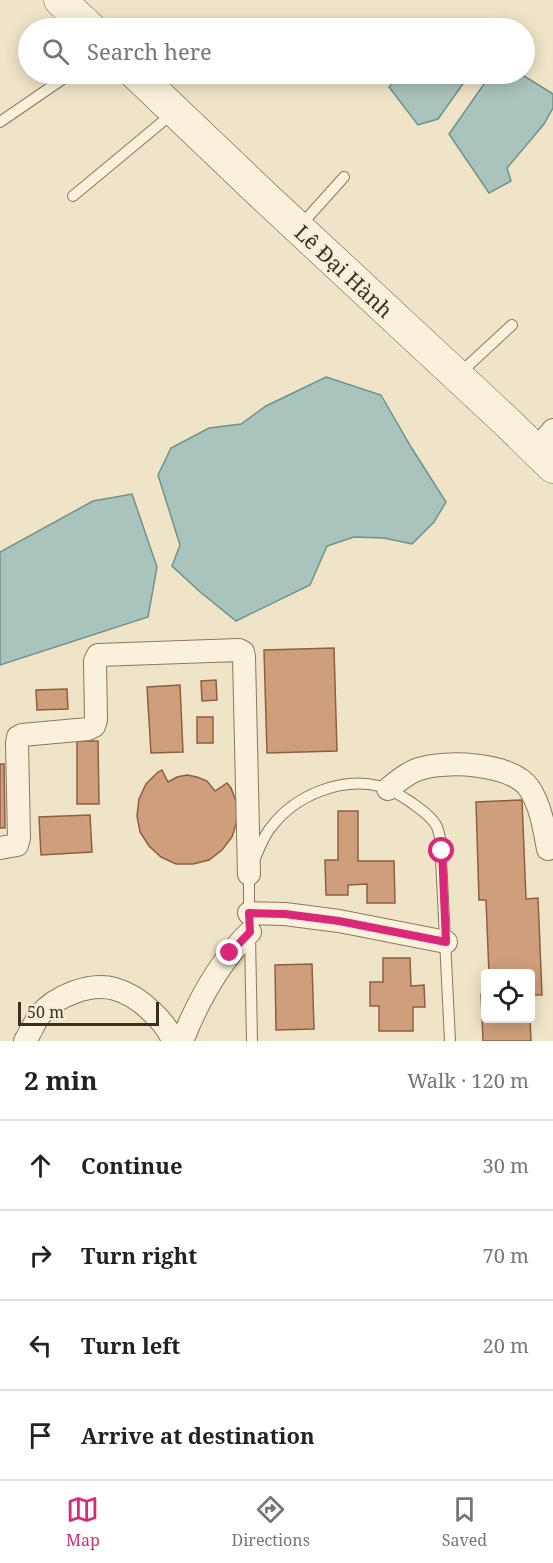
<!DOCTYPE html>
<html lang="en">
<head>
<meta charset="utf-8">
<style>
	:root { --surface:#fff; --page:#f6f6f6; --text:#222; --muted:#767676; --line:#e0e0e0; --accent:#db2777 }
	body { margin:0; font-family:"Noto Serif",serif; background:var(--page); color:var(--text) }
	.controls { position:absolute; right:18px; bottom:18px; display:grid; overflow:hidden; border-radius:6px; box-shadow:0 3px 15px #0003 }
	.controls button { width:54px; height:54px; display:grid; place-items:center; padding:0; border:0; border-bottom:2px solid var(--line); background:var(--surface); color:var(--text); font:30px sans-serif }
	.scale { position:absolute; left:18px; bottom:15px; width:141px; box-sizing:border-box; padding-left:6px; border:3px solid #3d2e20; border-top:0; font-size:16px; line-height:21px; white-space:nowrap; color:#3d2e20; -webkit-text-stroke:4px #f7eed8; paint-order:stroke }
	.stop { position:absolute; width:18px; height:18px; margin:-14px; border:4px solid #db2777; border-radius:50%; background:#fff }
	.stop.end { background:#db2777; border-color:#fff; box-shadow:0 2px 6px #0008 }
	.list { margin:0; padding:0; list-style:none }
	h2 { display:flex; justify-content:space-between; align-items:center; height:78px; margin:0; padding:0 24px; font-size:26px }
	h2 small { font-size:20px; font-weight:400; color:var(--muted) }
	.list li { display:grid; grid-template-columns:39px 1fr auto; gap:18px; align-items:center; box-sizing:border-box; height:90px; padding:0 24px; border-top:2px solid var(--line) }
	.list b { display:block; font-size:22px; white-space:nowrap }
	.list em { font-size:20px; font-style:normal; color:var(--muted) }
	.icon { flex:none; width:33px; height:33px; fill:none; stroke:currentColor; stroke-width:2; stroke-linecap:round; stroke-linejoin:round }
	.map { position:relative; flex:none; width:553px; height:1041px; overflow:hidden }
	.search { position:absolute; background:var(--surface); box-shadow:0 3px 15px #0003; left:18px; right:18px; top:18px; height:66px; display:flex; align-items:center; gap:15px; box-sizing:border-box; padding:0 21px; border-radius:33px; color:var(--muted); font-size:22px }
	.sheet { height:438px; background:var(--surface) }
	nav { display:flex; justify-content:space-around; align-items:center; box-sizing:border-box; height:84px; border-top:2px solid var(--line); background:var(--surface); font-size:16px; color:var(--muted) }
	nav a { display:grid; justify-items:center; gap:3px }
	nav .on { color:var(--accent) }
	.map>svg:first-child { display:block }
	.water { fill:#a9c4bc; stroke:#6f938a; stroke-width:1.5 }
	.building { fill:#cf9f7d; stroke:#8d5f41; stroke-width:1.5 }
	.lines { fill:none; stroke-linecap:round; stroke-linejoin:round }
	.service-casing { stroke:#8d765c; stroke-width:12 }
	.minor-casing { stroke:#8d765c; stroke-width:24 }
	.secondary-casing { stroke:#6f573f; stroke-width:33 }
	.service { stroke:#faf1dc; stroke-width:10 }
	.minor { stroke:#faf1dc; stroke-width:22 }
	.secondary { stroke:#faf1dc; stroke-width:32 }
	.route { stroke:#db2777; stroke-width:8 }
	.labels { text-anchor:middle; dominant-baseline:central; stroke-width:4.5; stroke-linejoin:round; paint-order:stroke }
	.street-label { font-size:21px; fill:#3d2e20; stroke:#f7eed8 }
</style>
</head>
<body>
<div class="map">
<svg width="553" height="1041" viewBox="0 0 553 1041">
	<rect width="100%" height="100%" fill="#f0e4c8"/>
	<!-- water -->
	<path class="water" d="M401 74H470L438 119 418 125 389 87Z
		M491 74H521L553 94V108L544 124 507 168 511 181 489 193 449 134Z
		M326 377 381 395 411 447 446 502 434 522 412 544 384 538 354 537 327 546 310 585 236 621 199 591 172 566 180 545 158 475 171 448 209 428 241 424 266 406Z
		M132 494 157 567 148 617 0 665V552L93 501Z"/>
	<!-- building -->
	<path class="building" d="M334 648 337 751 267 753 264 650Z
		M216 680 217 700 202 701 201 681Z
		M180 685 183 752 151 753 147 687Z
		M67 689 68 709 37 710 36 690Z
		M197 717H213V743H197Z
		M77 741H98L99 804H77Z
		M0 764H4L5 828H0Z
		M162 770 168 782 177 777 187 775 197 777 207 781 215 791 227 783 231 788 237 804V821L232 837 222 850 209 860 193 864H176L161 857 149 846 140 832 137 816 139 799 146 784 158 772Z
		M522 800 526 899 538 898 542 995H530V974H489L486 900H479L476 802Z
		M338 811H358V861H394L395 903H367V884L348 885V895H326L325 860H338Z
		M90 815 92 852 41 855 39 817Z
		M383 958H410L411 986 424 985 425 1007H413V1031H379V1006H370V982H383Z
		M312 964 314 1029 276 1030 275 965Z
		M486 993V1018H530L531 1041H483L481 994Z"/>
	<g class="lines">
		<defs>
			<path id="service" d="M0 122 70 74
				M73 196 173 113
				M300 226 344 177
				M460 373 512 325
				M255 858C260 847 264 835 272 826 296 795 341 777 379 786 391 789 402 796 412 803 420 809 431 816 436 825 438 828 439 834 440 838L450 1041
				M249 873V914
				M250 936 252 1041"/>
			<path id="minor" d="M536 450 553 430
				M388 789C398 781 407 773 419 769 445 760 512 763 529 788 541 806 544 828 548 849
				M0 848 17 845 19 838 17 743 18 737 22 735 88 729 94 726 96 720 95 661 98 655 239 650 243 652 244 657 249 874
				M249 913 285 914 339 921 446 942
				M25 1041C30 1033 34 1024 39 1016 55 996 90 982 115 989 129 993 141 1001 151 1011 160 1019 169 1030 173 1041
				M182 1041C198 1001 219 962 250 932"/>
			<path id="secondary" d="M60 0 90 28
				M136 74 265 197 509 424 553 467"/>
		</defs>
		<!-- service casing -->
		<use href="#service" class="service-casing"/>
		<!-- minor casing -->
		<use href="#minor" class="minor-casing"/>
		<!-- secondary casing -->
		<use href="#secondary" class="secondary-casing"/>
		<!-- service -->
		<use href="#service" class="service"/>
		<!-- minor -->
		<use href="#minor" class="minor"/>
		<!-- secondary -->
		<use href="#secondary" class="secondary"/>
	</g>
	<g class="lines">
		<!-- route -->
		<path class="route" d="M230 953 250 932 249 913 285 914 339 921 446 942 442 851"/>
	</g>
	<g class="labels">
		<!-- street labels -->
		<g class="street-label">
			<text transform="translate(344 271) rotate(43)">Lê Đại Hành</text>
		</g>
	</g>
</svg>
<div class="controls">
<button><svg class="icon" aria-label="locate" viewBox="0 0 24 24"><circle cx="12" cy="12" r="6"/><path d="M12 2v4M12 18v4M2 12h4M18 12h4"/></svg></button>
</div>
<div class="scale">50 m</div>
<div class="stop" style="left:442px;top:851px"></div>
<div class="stop end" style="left:230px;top:953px"></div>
<div class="search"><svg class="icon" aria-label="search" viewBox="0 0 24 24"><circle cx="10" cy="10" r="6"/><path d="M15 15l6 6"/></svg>Search here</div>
</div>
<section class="sheet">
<h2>2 min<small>Walk · 120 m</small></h2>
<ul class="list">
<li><svg class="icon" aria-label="ahead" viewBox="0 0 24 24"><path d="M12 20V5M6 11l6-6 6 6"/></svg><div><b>Continue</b></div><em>30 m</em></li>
<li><svg class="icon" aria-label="right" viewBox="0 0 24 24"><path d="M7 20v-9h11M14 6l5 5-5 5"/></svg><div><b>Turn right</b></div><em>70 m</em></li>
<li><svg class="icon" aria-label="left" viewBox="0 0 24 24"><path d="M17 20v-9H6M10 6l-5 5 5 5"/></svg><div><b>Turn left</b></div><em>20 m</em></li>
<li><svg class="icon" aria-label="arrive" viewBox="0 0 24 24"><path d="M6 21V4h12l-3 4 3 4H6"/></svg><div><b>Arrive at destination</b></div></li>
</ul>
</section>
<nav>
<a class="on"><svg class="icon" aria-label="map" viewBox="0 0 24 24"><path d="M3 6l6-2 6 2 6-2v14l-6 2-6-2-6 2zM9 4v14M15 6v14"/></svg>Map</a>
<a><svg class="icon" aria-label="directions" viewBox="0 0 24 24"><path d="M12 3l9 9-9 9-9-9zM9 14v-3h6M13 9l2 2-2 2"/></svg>Directions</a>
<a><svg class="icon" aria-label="saved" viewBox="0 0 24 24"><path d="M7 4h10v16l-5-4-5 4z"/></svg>Saved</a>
</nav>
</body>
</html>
